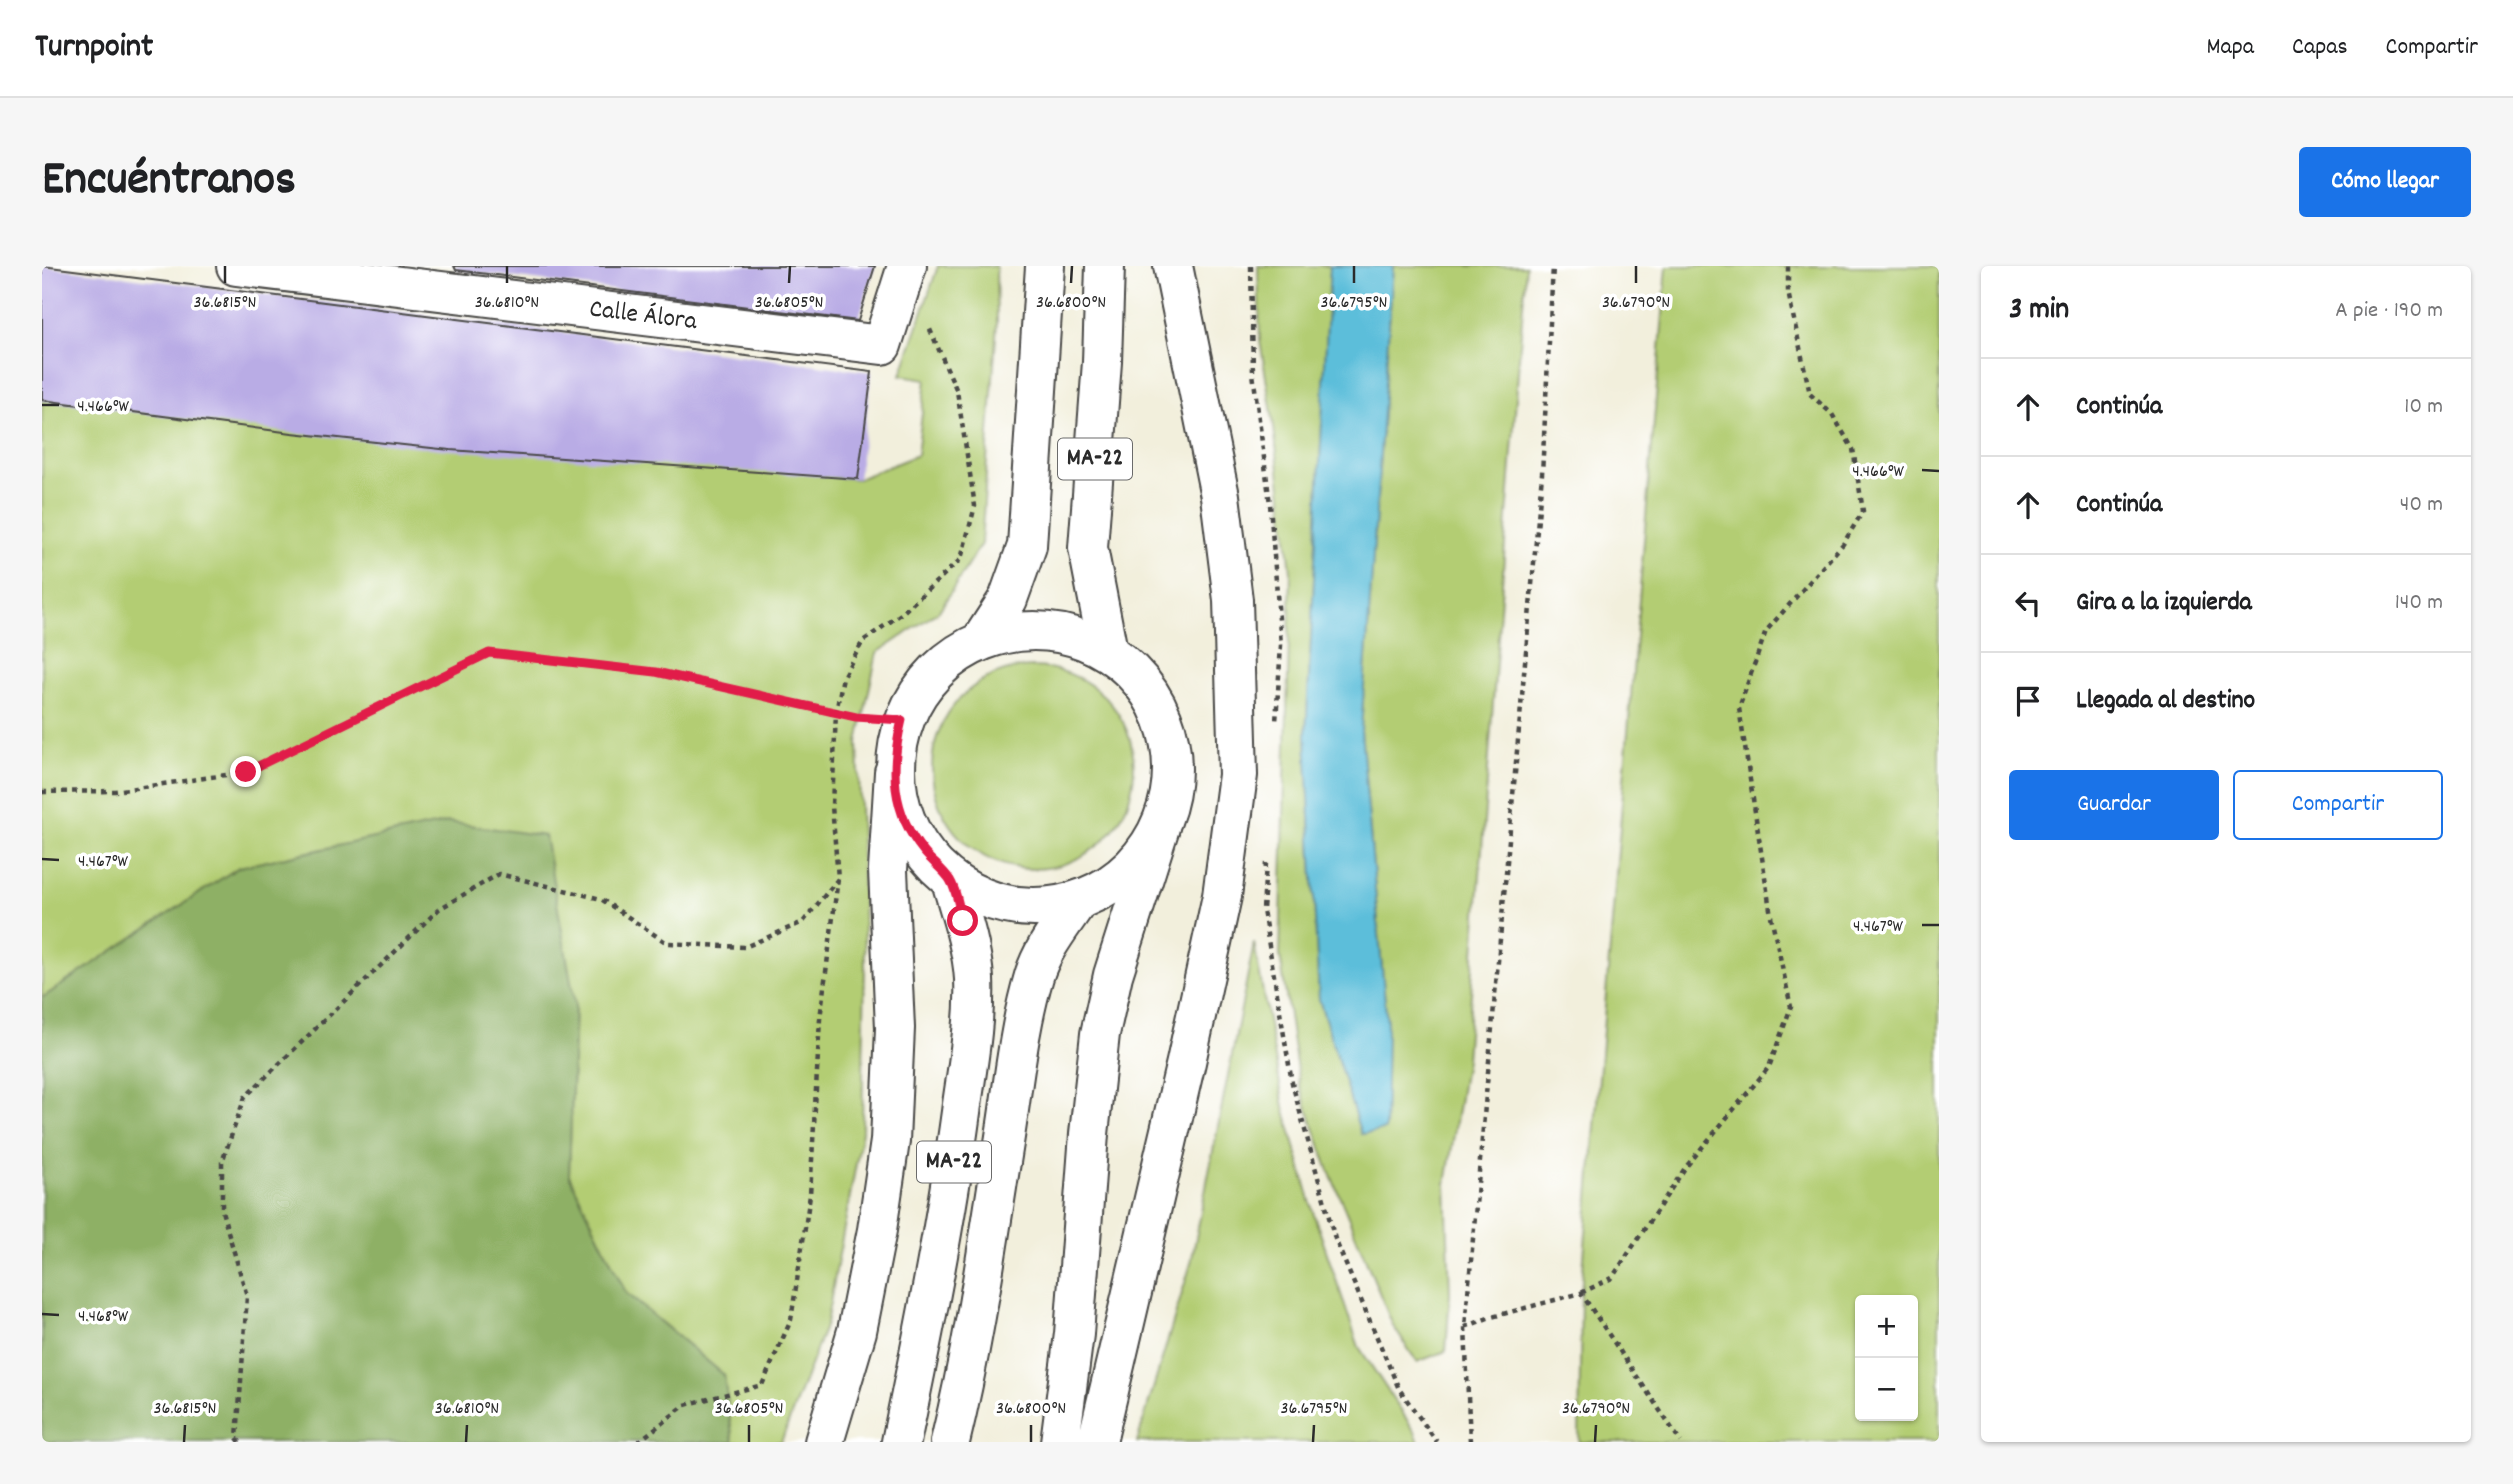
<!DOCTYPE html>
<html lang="es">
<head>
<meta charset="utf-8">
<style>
	:root { --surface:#fff; --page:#f6f6f6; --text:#202124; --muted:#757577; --line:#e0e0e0; --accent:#1a73e8 }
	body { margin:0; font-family:Dekko,sans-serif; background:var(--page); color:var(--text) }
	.controls { position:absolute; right:21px; bottom:21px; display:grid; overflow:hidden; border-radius:7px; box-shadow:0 2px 5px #0004 }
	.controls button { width:63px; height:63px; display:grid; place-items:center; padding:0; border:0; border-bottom:2px solid var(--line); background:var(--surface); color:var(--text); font:35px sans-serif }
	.stop { position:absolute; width:21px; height:21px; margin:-16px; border:5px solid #e11d48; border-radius:50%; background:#fff }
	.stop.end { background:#e11d48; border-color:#fff; box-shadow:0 2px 7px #0008 }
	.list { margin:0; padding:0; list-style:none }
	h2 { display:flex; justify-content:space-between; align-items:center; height:91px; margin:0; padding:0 28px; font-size:30px }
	h2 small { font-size:23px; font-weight:400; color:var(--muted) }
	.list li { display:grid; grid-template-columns:46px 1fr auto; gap:21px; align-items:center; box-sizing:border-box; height:98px; padding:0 28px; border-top:2px solid var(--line) }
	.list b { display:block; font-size:26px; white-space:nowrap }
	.list em { font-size:23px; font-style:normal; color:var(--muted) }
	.actions { display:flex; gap:14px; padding:21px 28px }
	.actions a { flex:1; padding:16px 0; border:2px solid var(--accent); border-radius:7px; text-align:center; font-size:24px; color:var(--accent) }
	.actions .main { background:var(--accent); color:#fff }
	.icon { flex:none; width:38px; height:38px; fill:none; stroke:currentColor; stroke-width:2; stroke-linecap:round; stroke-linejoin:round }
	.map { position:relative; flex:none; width:1897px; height:1176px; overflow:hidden; border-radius:7px }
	header { display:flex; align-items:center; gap:42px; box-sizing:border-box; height:98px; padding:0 35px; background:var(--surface); border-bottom:2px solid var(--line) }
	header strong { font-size:33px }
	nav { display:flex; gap:38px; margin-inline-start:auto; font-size:24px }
	.intro { display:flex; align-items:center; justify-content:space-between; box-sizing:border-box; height:168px; padding:0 42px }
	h1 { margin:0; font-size:49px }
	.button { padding:18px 32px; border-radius:7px; background:var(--accent); color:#fff; font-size:24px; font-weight:700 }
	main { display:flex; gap:42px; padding:0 42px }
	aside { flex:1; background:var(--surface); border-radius:7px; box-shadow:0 2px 5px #0004 }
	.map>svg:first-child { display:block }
	.green { fill:#b3cd73; stroke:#6f7c4f; stroke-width:2; fill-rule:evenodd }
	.forest { fill:#8eb065; stroke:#5c6e48; stroke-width:2 }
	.water { fill:#5cbeda; stroke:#447482; stroke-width:2 }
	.building { fill:#b9ace5 }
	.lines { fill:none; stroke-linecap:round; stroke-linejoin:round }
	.minor-casing { stroke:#494846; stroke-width:42 }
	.primary-casing { stroke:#494846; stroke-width:42 }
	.motorway-casing { stroke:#494846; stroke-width:42 }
	.path { stroke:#494846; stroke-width:4.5; stroke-dasharray:5 5; stroke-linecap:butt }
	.minor { stroke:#fff; stroke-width:38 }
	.primary { stroke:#fff; stroke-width:38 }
	.motorway { stroke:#fff; stroke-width:38 }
	.route { stroke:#e11d48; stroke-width:9 }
	.ticks { fill:none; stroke:#2b2b2b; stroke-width:2.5 }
	.labels { text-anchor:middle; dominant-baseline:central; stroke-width:7; stroke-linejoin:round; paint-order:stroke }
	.shield { fill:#fff; stroke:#6b6b6b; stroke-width:2 }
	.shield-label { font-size:24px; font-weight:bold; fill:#2b2b2b }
	.street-label { font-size:26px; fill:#2b2b2b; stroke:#fff }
	.ticks-label { font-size:18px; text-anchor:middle; fill:#2b2b2b; stroke:#fff; stroke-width:7; stroke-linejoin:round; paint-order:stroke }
</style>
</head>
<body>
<header>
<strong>Turnpoint</strong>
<nav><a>Mapa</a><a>Capas</a><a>Compartir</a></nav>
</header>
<div class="intro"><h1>Encuéntranos</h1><a class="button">Cómo llegar</a></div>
<main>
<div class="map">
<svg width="1897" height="1176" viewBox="0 0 1897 1176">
	<rect width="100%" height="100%" fill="#fff"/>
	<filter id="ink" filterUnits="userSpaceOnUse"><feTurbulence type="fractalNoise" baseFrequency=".0143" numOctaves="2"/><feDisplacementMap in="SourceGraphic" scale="14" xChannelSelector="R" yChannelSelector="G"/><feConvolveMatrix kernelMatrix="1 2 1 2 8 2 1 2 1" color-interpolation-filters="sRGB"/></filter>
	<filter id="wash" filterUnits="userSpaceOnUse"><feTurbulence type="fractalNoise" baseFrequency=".00686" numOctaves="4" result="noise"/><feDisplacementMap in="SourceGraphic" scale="28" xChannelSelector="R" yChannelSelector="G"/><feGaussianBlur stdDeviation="1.57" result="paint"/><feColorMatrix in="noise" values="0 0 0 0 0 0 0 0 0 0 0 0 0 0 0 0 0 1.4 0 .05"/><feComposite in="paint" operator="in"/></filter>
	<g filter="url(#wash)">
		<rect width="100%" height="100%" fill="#f2efdc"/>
		<!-- green -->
		<path class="green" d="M896 0H954L955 56 939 278 897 345 835 387 816 476 823 697 820 866 784 1058 739 1176H691L682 1109 584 1027 527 909 533 738 197 601 0 732V134L816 213 875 189 884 113 859 109Z
			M1216 0H1288L1264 470 1277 733 1319 868 1343 863 1345 759 1319 464 1351 0H1484L1424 794 1404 918 1408 1027 1404 1085 1375 1096 1351 1060 1286 902 1257 818 1238 689 1249 305 1231 154 1218 75Z
			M1625 0H1897V1176H1537L1539 1027ZM1818 1034H1871V1150H1818Z
			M890 502a101 101 0 1 1 202 0a101 101 0 1 1-202 0Z
			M1212 677 1242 841 1272 949 1317 1081 1373 1166 1377 1176H1095L1149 997Z"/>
		<!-- forest -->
		<path class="forest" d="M406 556 503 570 533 738 527 909 584 1027 682 1109 691 1176H0V732L197 601Z"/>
		<!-- water -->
		<path class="water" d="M1288 0H1351L1319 464 1345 759 1343 864 1319 868 1277 733 1264 470Z"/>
		<g id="blocks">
			<!-- building -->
			<path class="building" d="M0 0 830 106 816 213 408 184 250 167 0 134Z
				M412 0H833L816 55 414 4Z"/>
		</g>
	</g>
	<g filter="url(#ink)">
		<use href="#blocks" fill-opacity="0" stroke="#494846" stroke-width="2"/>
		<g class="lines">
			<defs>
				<g id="minor">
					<path id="s1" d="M194 0 840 79 865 0"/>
				</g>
				<path id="primary" d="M1063 0 1060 96 1046 282 1066 385
					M854 503a138 138 0 1 1 276 0a138 138 0 1 1-276 0Z
					M940 373 966 333 985 280 1003 0
					M859 1176C882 1066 904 956 919 846 925 802 934 757 932 713 930 680 918 646 909 615
					M908 1176C932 1078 946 977 962 877 971 822 976 764 992 710 1000 683 1020 659 1035 636"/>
				<path id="motorway" d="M782 1176 815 1065 835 964 848 875 853 762 846 604 852 506
					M1018 1176 1032 1068 1047 868 1058 768 1071 709 1118 561
					M1055 1176 1144 796 1180 630 1196 509 1191 334 1178 230 1131 0"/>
			</defs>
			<!-- minor casing -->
			<use href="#minor" class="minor-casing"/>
			<!-- primary casing -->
			<use href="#primary" class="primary-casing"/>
			<!-- motorway casing -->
			<use href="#motorway" class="motorway-casing"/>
			<!-- path -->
			<path class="path" d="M1209 0 1211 107 1228 238 1239 379 1234 456
				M0 526 73 525 204 506 447 387 614 406 814 451 861 454
				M1224 597 1221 644 1250 817 1293 973 1357 1123 1395 1176
				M1539 1027 1570 1012 1643 902 1727 801 1749 741 1729 650 1697 442 1724 365 1801 278 1821 245 1811 183 1790 148 1768 128 1746 26V0
				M1423 1061 1446 1052 1539 1027 1639 1176
				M198 1176 195 1172 205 1030 180 945V896L203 831 397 643 457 608 559 633 625 677 703 681 761 656 796 613
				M596 1176 643 1139 720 1119 749 1054 768 929 778 753 796 612 790 540 794 446 801 411 821 375 859 348 919 293 933 240 915 125 886 59
				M1428 1176 1423 1061 1500 208 1511 0"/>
			<!-- minor -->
			<use href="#minor" class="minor"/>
			<!-- primary -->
			<use href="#primary" class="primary"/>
			<!-- motorway -->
			<use href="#motorway" class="motorway"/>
		</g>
	</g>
	<g class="lines" filter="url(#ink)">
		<!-- route -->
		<path class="route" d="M204 506 447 387 614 406 814 451 860 454C848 502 849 546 882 586 890 596 902 604 908 614 915 625 917 643 921 655"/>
	</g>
	<!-- ticks -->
	<path class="ticks" d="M183 17V0M465 17V0M747 17 748 0M1029 17 1030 0M1312 17V0M1594 17V0M0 139H17M1880 204 1897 205M0 593 17 594M1880 659H1897M0 1048 17 1049M142 1176 143 1159M424 1176 425 1159M707 1176V1159M989 1176V1159M1271 1176 1272 1159M1553 1176 1554 1159"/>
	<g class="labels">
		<!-- shield labels -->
		<g class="shield">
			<rect x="1016" y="172.5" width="74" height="41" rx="5"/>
			<rect x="875" y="875.5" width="74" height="41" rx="5"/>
		</g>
		<g class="shield-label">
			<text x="1053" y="193">MA-22</text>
			<text x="912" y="896">MA-22</text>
		</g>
		<!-- street labels -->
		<g class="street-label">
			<text stroke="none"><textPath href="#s1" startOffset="410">Calle Álora</textPath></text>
		</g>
	</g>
	<g class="ticks-label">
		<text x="183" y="41">36.6815°N</text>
		<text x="465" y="41">36.6810°N</text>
		<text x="747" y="41">36.6805°N</text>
		<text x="1029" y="41">36.6800°N</text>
		<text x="1312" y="41">36.6795°N</text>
		<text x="1594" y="41">36.6790°N</text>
		<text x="61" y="145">4.466°W</text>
		<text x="1836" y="210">4.466°W</text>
		<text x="61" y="600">4.467°W</text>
		<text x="1836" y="665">4.467°W</text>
		<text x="61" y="1055">4.468°W</text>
		<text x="143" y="1147">36.6815°N</text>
		<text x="425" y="1147">36.6810°N</text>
		<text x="707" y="1147">36.6805°N</text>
		<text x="989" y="1147">36.6800°N</text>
		<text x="1272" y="1147">36.6795°N</text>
		<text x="1554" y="1147">36.6790°N</text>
	</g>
</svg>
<div class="controls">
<button>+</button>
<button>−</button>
</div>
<div class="stop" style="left:921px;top:655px"></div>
<div class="stop end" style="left:204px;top:506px"></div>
</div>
<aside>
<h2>3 min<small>A pie · 190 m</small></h2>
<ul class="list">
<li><svg class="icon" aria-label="ahead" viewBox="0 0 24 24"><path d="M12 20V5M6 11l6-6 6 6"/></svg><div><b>Continúa</b></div><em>10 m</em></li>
<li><svg class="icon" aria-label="ahead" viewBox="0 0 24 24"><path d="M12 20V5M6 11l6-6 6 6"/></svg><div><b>Continúa</b></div><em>40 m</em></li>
<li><svg class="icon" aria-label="left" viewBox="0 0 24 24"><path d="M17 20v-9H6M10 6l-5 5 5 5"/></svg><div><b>Gira a la izquierda</b></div><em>140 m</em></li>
<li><svg class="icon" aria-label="arrive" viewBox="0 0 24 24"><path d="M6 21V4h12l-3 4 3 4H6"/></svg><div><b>Llegada al destino</b></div></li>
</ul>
<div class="actions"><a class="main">Guardar</a><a>Compartir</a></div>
</aside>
</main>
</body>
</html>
